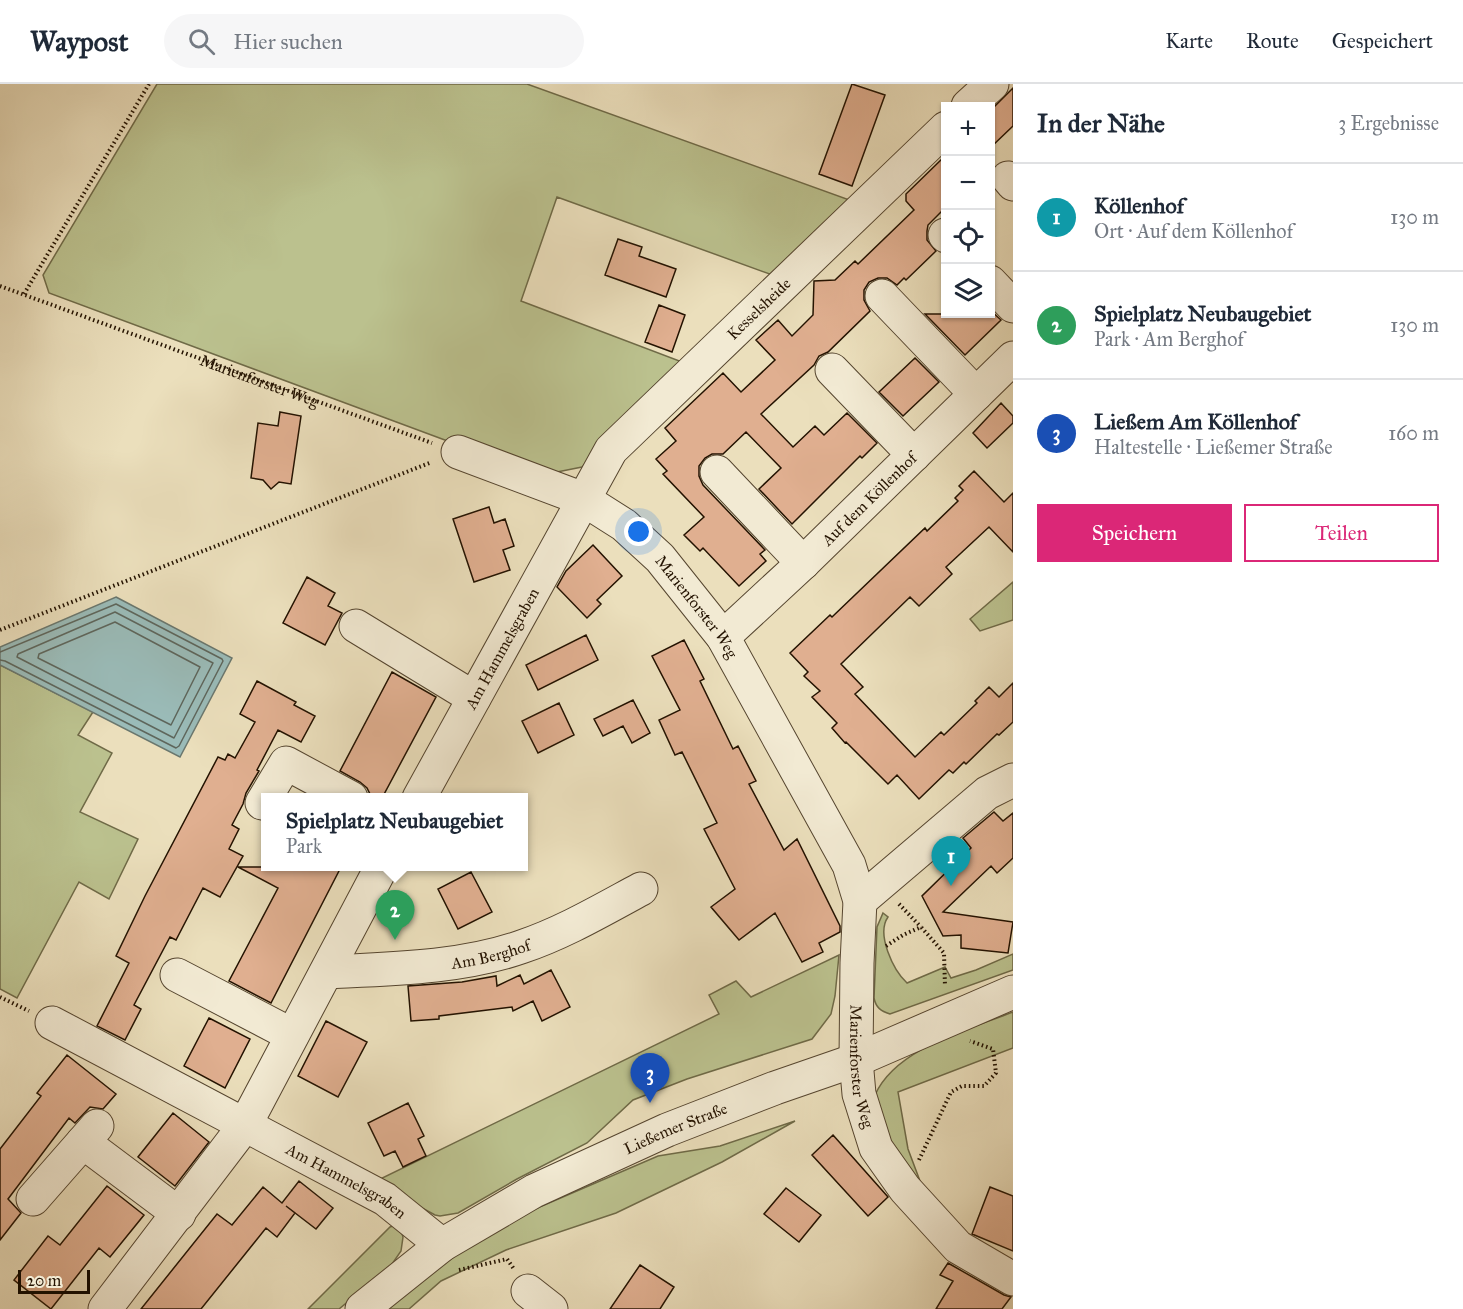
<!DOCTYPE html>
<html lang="de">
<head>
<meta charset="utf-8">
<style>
	:root { --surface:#fff; --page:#f6f6f7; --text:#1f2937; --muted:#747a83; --line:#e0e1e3; --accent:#db2777 }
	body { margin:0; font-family:"IM FELL Great Primer",serif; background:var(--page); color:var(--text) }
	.controls { position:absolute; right:18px; top:18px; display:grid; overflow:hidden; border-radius:0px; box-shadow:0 2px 4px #0004 }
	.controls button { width:54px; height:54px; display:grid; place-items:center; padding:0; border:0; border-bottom:2px solid var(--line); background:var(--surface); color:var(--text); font:30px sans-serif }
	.scale { position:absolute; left:18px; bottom:15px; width:72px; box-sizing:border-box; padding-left:6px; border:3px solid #231200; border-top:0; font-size:16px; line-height:21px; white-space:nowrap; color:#231200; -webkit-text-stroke:4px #f2ead3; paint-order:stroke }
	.you { position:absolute; left:639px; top:448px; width:21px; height:21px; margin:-15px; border:4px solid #fff; border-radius:50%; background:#1a73e8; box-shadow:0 0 0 9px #1a73e833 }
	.badge { display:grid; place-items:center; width:39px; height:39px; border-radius:50%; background:var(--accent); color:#fff; font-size:20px; font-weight:700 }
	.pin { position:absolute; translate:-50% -50px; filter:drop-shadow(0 2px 3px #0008) }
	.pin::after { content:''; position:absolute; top:32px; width:21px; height:18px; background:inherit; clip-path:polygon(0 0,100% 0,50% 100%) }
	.popup { position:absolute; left:261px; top:709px; width:267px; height:78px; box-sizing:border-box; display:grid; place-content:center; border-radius:0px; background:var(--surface); filter:drop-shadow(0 2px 4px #0005); font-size:20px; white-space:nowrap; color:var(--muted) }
	.popup b { font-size:22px; color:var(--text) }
	.popup::after { content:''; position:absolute; left:50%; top:100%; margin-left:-12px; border:12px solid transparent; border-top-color:var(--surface) }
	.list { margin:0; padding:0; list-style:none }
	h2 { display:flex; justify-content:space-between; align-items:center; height:78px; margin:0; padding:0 24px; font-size:26px }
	h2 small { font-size:20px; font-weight:400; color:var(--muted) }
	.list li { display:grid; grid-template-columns:39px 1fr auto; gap:18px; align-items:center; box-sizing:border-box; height:108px; padding:0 24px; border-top:2px solid var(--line) }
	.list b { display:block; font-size:22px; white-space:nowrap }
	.list p { margin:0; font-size:20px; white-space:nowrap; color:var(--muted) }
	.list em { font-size:20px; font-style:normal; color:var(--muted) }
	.actions { display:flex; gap:12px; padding:18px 24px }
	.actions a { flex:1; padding:14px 0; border:2px solid var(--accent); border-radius:0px; text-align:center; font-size:21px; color:var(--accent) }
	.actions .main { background:var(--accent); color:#fff }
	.icon { flex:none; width:33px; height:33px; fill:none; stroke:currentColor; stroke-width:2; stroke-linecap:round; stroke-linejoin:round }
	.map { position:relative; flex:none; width:1013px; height:1225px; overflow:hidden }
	header { display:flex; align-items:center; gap:36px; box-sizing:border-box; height:84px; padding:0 30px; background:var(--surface); border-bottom:2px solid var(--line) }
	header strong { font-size:28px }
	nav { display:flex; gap:33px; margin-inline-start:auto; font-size:21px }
	.search { width:420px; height:54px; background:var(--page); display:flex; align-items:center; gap:15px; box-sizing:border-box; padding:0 21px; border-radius:33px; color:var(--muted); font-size:22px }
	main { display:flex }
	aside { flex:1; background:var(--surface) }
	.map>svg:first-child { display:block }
	.green { fill:#bbc18e; stroke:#6f6a47; stroke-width:1.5 }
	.water { fill:#9abbb8; stroke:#6a776e; stroke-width:1.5 }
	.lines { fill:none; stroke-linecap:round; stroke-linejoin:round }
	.shore { stroke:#5e665c; stroke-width:1.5 }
	.building { fill:#e0af90; stroke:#231200; stroke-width:1.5 }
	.minor-casing { stroke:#55452f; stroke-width:35 }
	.path { stroke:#231200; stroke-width:4; stroke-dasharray:1.5 3; stroke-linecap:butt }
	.minor { stroke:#f2ead3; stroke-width:33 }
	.labels { text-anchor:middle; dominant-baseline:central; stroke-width:6; stroke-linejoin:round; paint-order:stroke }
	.street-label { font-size:16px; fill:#231200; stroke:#f2ead3 }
</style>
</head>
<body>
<header>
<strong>Waypost</strong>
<div class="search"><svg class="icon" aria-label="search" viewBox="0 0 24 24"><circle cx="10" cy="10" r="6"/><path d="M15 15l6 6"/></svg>Hier suchen</div>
<nav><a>Karte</a><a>Route</a><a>Gespeichert</a></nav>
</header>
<main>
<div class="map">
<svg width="1013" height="1225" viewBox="0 0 1013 1225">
	<rect width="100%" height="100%" fill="#ebdfbc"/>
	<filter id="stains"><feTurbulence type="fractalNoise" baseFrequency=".00333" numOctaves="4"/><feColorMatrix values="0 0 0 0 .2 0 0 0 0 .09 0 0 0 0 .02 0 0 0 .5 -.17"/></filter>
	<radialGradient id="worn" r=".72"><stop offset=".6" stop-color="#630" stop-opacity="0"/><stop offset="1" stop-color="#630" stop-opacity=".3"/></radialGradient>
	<!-- green -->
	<path class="green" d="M157 0H527L855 118 778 193 557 113 521 217 690 281 582 383 552 389 461 362 49 209 43 191Z
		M1013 498V536L980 547 970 535Z
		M0 581 93 628 78 651 112 669 80 728 138 755 109 815 79 798 17 914 0 905Z
		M883 829 888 833C876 850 893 886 907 899L945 883 951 894 976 886 1013 870V886L890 930C881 927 876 924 874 914L877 843Z
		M839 871 835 912 831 930 812 955 687 995 633 1016 587 1059 517 1095 458 1129 440 1132 435 1131 374 1098 719 930 709 911 736 897 751 913Z
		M1013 928V964L898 1008 908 1065 923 1105 891 1068 875 1011C896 964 968 946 1013 928Z
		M795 1037 722 1078 616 1129 506 1166 441 1197 409 1225H379L427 1186 528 1128 658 1072 720 1062Z
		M399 1140 403 1153 401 1167 390 1183 339 1225H308L390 1143Z"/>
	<!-- water -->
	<path class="water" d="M116 513 232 574 180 673 0 581V563Z"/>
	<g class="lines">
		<!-- shore -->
		<path class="shore" d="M115 528 213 579 174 654 17 573 18 570Z
			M115 538 200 583 171 641 38 574 39 570Z
			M0 568 116 520 222 575 223 577 179 662 176 664 5 577 0 576"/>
	</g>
	<!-- building -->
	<path class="building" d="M852 0 885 11 852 102 819 90Z
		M1013 4V42L990 64V27Z
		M945 72V124L928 141 927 147V156L936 167 906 196 904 194 897 201 887 194H878L869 198 864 206V216L870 227 828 268 819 272 814 281 761 330 793 363 815 342 824 351 847 329 877 359 862 374 860 372 792 440 759 405 781 384 746 348 723 370H712L705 374 699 382V392L703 401 765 466 760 470 766 477 739 502 703 464 700 467 684 451 704 433 663 390 667 387 656 375 676 357 665 344 723 289 741 308 775 276 756 256 778 236 792 252 813 231 814 197 835 196 855 177 858 180 914 126 906 117V110Z
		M618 155 642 163 639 172 676 185 666 213 605 191Z
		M659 221 685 231 672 268 645 258Z
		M990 226 1001 236 965 271 925 230H990Z
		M915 274 939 298 903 332 879 308Z
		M1001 319 1013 332V339L987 364 973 349Z
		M280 328 301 332 291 400 279 398 271 405 263 396 251 394 258 339 278 342Z
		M974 387 1004 418 1013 409V468L989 443 946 483 952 490 919 522 910 513 841 580 863 603 855 610 915 673 941 648 944 651 977 619 975 617 989 603 999 613 1013 599V638L999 651 997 650 966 680 964 678 953 689 949 686 919 715 897 691 888 700 846 658 845 659 832 644 837 639 812 613 820 607 804 592 808 588 790 569 830 531 832 533 925 444 927 447 958 417 955 414 963 406 959 402Z
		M489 423 494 439 505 435 514 462 503 466 510 486 474 498 453 435Z
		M593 461 622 492 597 516 601 520 587 534 557 503 566 487Z
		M307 493 335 509 328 522 342 529 325 561 283 539Z
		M586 551 598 576 538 606 526 581Z
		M684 556 704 595 700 597 733 665 738 662 756 697 749 700 784 766 797 755 840 842V848L819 859 823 868 802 878 775 829 739 856 711 823 735 805 704 745 717 739 682 668 675 671 659 636 680 626 652 572Z
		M392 588 436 613 382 714H372L367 704 360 698 340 687Z
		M257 597 296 618 294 621 315 632 301 658 278 646 257 686 259 687 246 709 243 720 232 741 239 745 229 765 243 772 220 813 203 804 176 856 170 853 134 921 141 925 125 956 97 942 129 879 116 872 145 812 218 673 225 676 228 670 235 674 255 638 240 630Z
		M633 616 650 649 632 659 623 642 603 652 594 635Z
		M559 619 574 651 538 669 522 637Z
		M994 728 1003 737 1013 729V774L997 789 991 782 943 828 1013 838 1008 869 961 864V851L943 852 922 812 971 764 963 754Z
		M238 783H341L271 919 229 897 278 804Z
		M471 788 492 828 458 845 438 805Z
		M551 886 570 923 542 937 533 917 513 927 512 923 439 932V935L411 937 408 902 462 898 496 892 497 902 520 891 524 900Z
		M209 934 250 955 225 1004 184 982Z
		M326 937 367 958 338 1013 298 992Z
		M67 971 116 1010 103 1025 90 1023 75 1039 69 1034 8 1115 21 1129 0 1156V1065L41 1012 37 1009Z
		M408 1019 424 1052 418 1055 426 1072 403 1083 395 1067 384 1072 368 1039Z
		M173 1029 209 1058 175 1102 138 1073Z
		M833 1051 888 1113 868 1132 812 1071Z
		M299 1097 333 1124 316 1145 286 1122 295 1129 277 1153 266 1144 201 1225H141L217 1130 232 1141 263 1103 282 1119Z
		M107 1102 144 1131 110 1173 99 1164 51 1225 14 1196 48 1152 60 1161Z
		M990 1103 1013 1112V1167L972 1150Z
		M786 1104 821 1131 799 1158 764 1130Z
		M948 1179 1004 1211 1011 1213 1002 1225H936L953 1197 940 1191Z
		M640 1181 674 1203 660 1225H610Z"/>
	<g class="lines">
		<defs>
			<g id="minor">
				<path d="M968 22 992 0"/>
				<path d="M1008 94 1013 100"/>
				<path d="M945 151 946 152"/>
				<path d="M990 198 1013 222"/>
				<path d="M882 212 976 310"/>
				<path d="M832 286 914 371"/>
				<path id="s2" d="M458 368 583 415 624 441 660 474 723 553 849 781 860 817 857 879 856 976 859 1010 876 1064 905 1105 958 1163 1013 1195"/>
				<path d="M717 388 803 479"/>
				<path d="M356 542 474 614"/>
				<path id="s3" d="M723 553 803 479 1013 274"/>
				<path id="s4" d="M419 714 611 366 946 44"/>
				<path d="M262 719 286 679 351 714"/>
				<path d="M860 817 987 709 1013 696"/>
				<path id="s5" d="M327 888C390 885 461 884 521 863 563 849 602 826 641 805"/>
				<path d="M177 891 292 951"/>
				<path id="s6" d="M52 939 385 1115 442 1161"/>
				<path d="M83 1058 179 1130"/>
				<path d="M33 1115 97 1042"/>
				<path d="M528 1207 551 1225"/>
				<path d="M105 1225 245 1041 382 782"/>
				<path id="s7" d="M362 1225 442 1161 534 1107 667 1046 775 1004 856 976 1013 908"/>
			</g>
		</defs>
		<!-- minor casing -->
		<use href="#minor" class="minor-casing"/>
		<!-- path -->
		<g class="path">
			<path id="s1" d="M0 202 432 359"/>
			<path d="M24 210 149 0"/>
			<path d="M0 546 432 378"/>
			<path d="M899 820 921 843"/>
			<path d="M886 862 903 851 921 843 944 869 945 902"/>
			<path d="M0 913 29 927"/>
			<path d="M919 1076 951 1008 962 1002H984L996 989 993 965 970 957"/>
			<path d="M459 1186 507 1175 514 1185"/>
		</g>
		<!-- minor -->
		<use href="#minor" class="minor"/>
	</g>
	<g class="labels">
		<!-- street labels -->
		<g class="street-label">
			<text stroke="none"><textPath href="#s4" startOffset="602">Kesselsheide</textPath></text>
			<text stroke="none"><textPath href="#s1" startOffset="276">Marienforster Weg</textPath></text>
			<text stroke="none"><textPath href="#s3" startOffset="201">Auf dem Köllenhof</textPath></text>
			<text stroke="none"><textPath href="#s2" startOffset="292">Marienforster Weg</textPath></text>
			<text stroke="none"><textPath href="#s4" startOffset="171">Am Hammelsgraben</textPath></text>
			<text stroke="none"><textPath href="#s5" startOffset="165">Am Berghof</textPath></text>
			<text stroke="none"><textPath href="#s2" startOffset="796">Marienforster Weg</textPath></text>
			<text stroke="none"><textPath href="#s7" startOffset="364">Ließemer Straße</textPath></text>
			<text stroke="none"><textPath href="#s6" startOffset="334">Am Hammelsgraben</textPath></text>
		</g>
	</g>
	<rect width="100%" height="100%" filter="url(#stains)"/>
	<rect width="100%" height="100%" fill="url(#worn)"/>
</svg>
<div class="controls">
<button>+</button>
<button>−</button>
<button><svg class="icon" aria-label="locate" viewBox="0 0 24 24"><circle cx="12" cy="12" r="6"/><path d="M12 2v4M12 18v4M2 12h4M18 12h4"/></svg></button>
<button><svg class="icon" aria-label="layers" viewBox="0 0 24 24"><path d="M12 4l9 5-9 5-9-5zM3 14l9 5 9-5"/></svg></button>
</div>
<div class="scale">20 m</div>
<div class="you"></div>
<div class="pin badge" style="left:951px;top:802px;background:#0f9aa8">1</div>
<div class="pin badge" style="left:395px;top:856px;background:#2e9e5b">2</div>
<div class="popup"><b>Spielplatz Neubaugebiet</b>Park</div>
<div class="pin badge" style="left:650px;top:1019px;background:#1a4fb4">3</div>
</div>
<aside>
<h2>In der Nähe<small>3 Ergebnisse</small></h2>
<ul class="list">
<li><span class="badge" style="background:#0f9aa8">1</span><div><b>Köllenhof</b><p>Ort · Auf dem Köllenhof</p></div><em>130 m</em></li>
<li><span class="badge" style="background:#2e9e5b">2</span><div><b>Spielplatz Neubaugebiet</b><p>Park · Am Berghof</p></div><em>130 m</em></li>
<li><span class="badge" style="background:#1a4fb4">3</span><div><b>Ließem Am Köllenhof</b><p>Haltestelle · Ließemer Straße</p></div><em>160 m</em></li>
</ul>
<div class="actions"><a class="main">Speichern</a><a>Teilen</a></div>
</aside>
</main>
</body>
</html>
